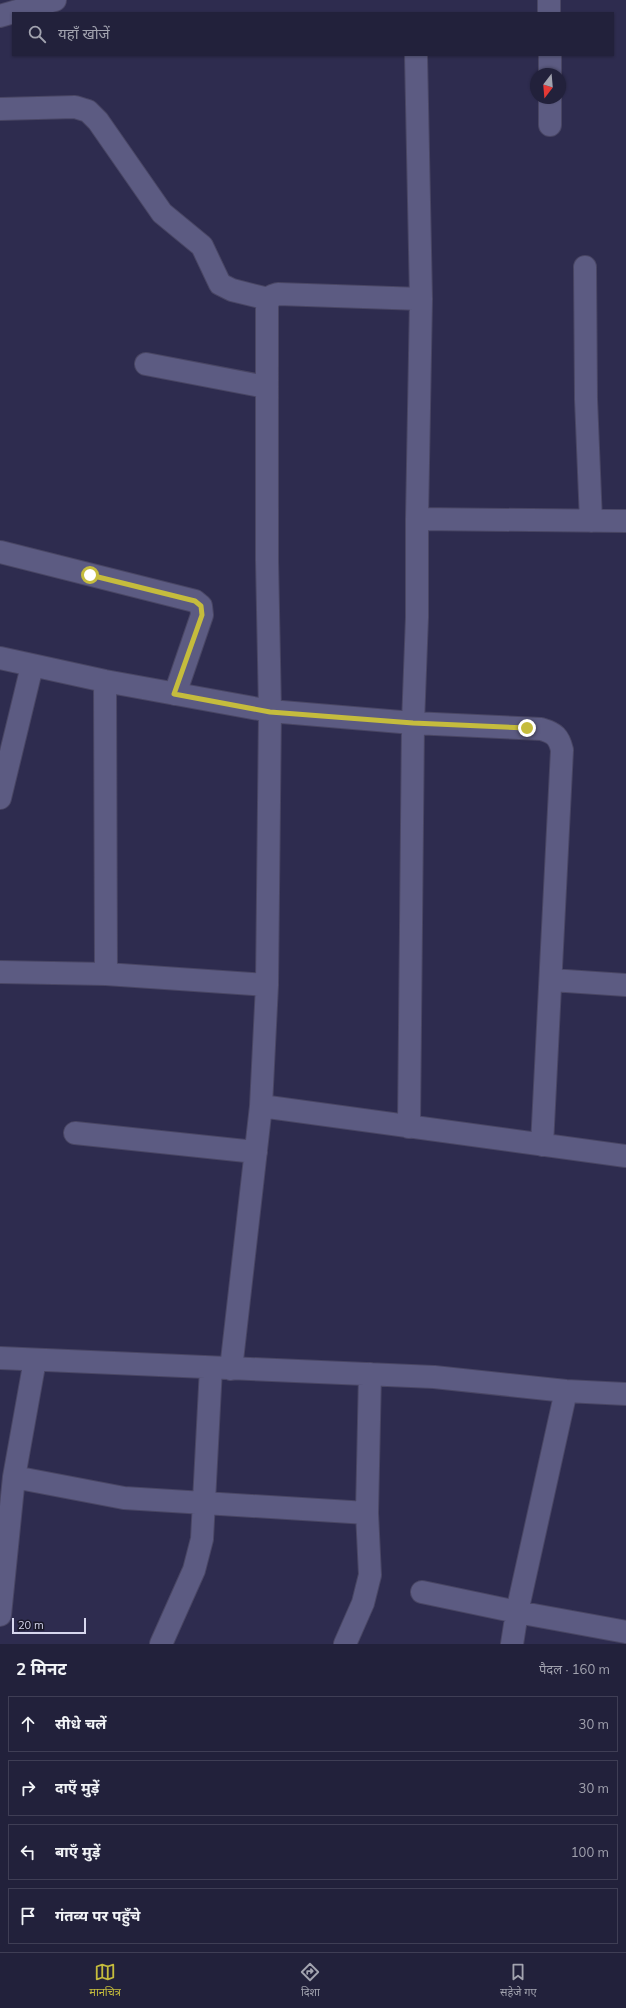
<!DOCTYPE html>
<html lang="hi">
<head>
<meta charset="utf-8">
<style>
	:root { --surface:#22213b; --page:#2e2e46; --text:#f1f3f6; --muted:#a2a3af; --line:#3f3e55; --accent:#c5bc3d }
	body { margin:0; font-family:Mulish,"Noto Sans Devanagari",sans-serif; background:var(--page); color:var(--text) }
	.compass { position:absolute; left:530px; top:68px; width:36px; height:36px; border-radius:50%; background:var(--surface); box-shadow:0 1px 3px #0004; rotate:196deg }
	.scale { position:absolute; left:12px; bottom:10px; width:74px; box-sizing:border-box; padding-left:4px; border:2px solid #d7d7ee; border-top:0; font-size:11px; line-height:14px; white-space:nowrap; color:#d7d7ee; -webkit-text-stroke:3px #181727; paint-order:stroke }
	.stop { position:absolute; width:12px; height:12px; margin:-9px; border:3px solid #c5bc3d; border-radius:50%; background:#fff }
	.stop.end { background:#c5bc3d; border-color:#fff; box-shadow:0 1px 4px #0008 }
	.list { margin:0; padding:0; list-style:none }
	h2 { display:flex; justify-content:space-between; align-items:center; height:52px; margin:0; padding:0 16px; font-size:17px }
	h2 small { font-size:13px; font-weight:400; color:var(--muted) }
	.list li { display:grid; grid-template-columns:26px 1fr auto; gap:12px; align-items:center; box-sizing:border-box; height:56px; margin:0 8px 8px; padding:0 8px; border:1px solid var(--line); border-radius:0px }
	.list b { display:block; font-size:15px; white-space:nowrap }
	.list em { font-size:13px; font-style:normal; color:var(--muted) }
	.icon { flex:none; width:22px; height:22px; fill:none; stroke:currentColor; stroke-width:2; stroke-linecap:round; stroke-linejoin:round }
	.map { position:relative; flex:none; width:626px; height:1644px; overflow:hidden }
	.search { position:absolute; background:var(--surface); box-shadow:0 1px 3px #0004; left:12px; right:12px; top:12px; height:44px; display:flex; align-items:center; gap:10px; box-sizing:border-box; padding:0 14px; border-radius:0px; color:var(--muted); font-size:15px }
	.sheet { height:308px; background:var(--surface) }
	nav { display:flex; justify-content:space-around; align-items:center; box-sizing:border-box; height:56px; border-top:1px solid var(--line); background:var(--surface); font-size:11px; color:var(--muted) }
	nav a { display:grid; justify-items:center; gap:2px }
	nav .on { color:var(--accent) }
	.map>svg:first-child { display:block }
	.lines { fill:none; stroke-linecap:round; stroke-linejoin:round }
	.minor-casing { stroke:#494664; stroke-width:24 }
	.tertiary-casing { stroke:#494664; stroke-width:24 }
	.minor { stroke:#5c5b82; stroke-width:22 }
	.tertiary { stroke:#5c5b82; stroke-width:22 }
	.route { stroke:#c5bc3d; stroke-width:5 }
</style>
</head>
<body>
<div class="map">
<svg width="626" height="1644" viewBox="0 0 626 1644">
	<rect width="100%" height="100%" fill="#2e2c4f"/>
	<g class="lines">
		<defs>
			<path id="minor" d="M549 0V13
				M550 55V74
				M550 98V125
				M0 109 75 107 88 111 98 121 162 213 202 246 220 284 232 290 268 299
				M585 267 586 399 591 521
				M146 364 266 387
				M417 519 626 521
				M0 552 195 601 201 606 202 615 175 694
				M0 658 105 681 270 711 413 723 541 729C555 733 559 737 562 750L542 1145
				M105 681 106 974
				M0 798 32 666
				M0 972 106 974 267 985
				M551 980 626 985
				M261 1106 626 1156
				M409 1127 413 723 417 617V519L421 299 416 55
				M75 1133 256 1152
				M0 1358 434 1377 566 1391 626 1394
				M231 1369 261 1106 267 985 270 711 267 560V303L272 296 278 294 421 299
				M14 1477 124 1498 367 1513
				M422 1592 517 1612 626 1632
				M0 1615 14 1477 35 1360
				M161 1644 194 1570 202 1539 211 1368
				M345 1644 363 1603 370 1575 367 1513 370 1374
				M512 1644 517 1612 566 1391"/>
			<path id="tertiary" d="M0 16 55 0"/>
		</defs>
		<!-- minor casing -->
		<use href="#minor" class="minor-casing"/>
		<!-- tertiary casing -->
		<use href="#tertiary" class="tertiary-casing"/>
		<!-- minor -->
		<use href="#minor" class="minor"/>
		<!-- tertiary -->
		<use href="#tertiary" class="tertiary"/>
	</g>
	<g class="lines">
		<!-- route -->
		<path class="route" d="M90 575 195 601 201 606 202 615 174 694 270 712 413 723 527 728"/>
	</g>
</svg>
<svg class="compass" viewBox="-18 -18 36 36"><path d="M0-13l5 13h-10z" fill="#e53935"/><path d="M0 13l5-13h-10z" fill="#a2a3af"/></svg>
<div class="scale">20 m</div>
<div class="stop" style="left:90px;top:575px"></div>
<div class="stop end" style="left:527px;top:728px"></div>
<div class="search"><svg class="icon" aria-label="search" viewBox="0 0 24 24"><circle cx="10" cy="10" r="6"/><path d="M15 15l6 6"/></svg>यहाँ खोजें</div>
</div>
<section class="sheet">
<h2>2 मिनट<small>पैदल · 160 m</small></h2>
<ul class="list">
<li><svg class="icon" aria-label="ahead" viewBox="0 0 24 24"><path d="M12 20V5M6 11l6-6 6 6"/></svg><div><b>सीधे चलें</b></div><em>30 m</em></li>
<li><svg class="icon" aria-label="right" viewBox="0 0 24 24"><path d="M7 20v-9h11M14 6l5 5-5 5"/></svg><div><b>दाएँ मुड़ें</b></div><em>30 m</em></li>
<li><svg class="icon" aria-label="left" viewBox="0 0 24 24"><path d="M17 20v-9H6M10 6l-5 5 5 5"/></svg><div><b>बाएँ मुड़ें</b></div><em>100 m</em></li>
<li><svg class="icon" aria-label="arrive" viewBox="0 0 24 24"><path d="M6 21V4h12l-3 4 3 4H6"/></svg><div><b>गंतव्य पर पहुँचे</b></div></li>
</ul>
</section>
<nav>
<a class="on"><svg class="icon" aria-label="map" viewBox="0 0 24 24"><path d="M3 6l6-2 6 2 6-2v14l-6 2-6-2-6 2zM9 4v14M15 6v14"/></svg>मानचित्र</a>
<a><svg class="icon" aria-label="directions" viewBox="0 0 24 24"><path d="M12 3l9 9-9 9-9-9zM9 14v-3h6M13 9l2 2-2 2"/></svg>दिशा</a>
<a><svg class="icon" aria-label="saved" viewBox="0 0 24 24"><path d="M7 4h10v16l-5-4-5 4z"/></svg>सहेजे गए</a>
</nav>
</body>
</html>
